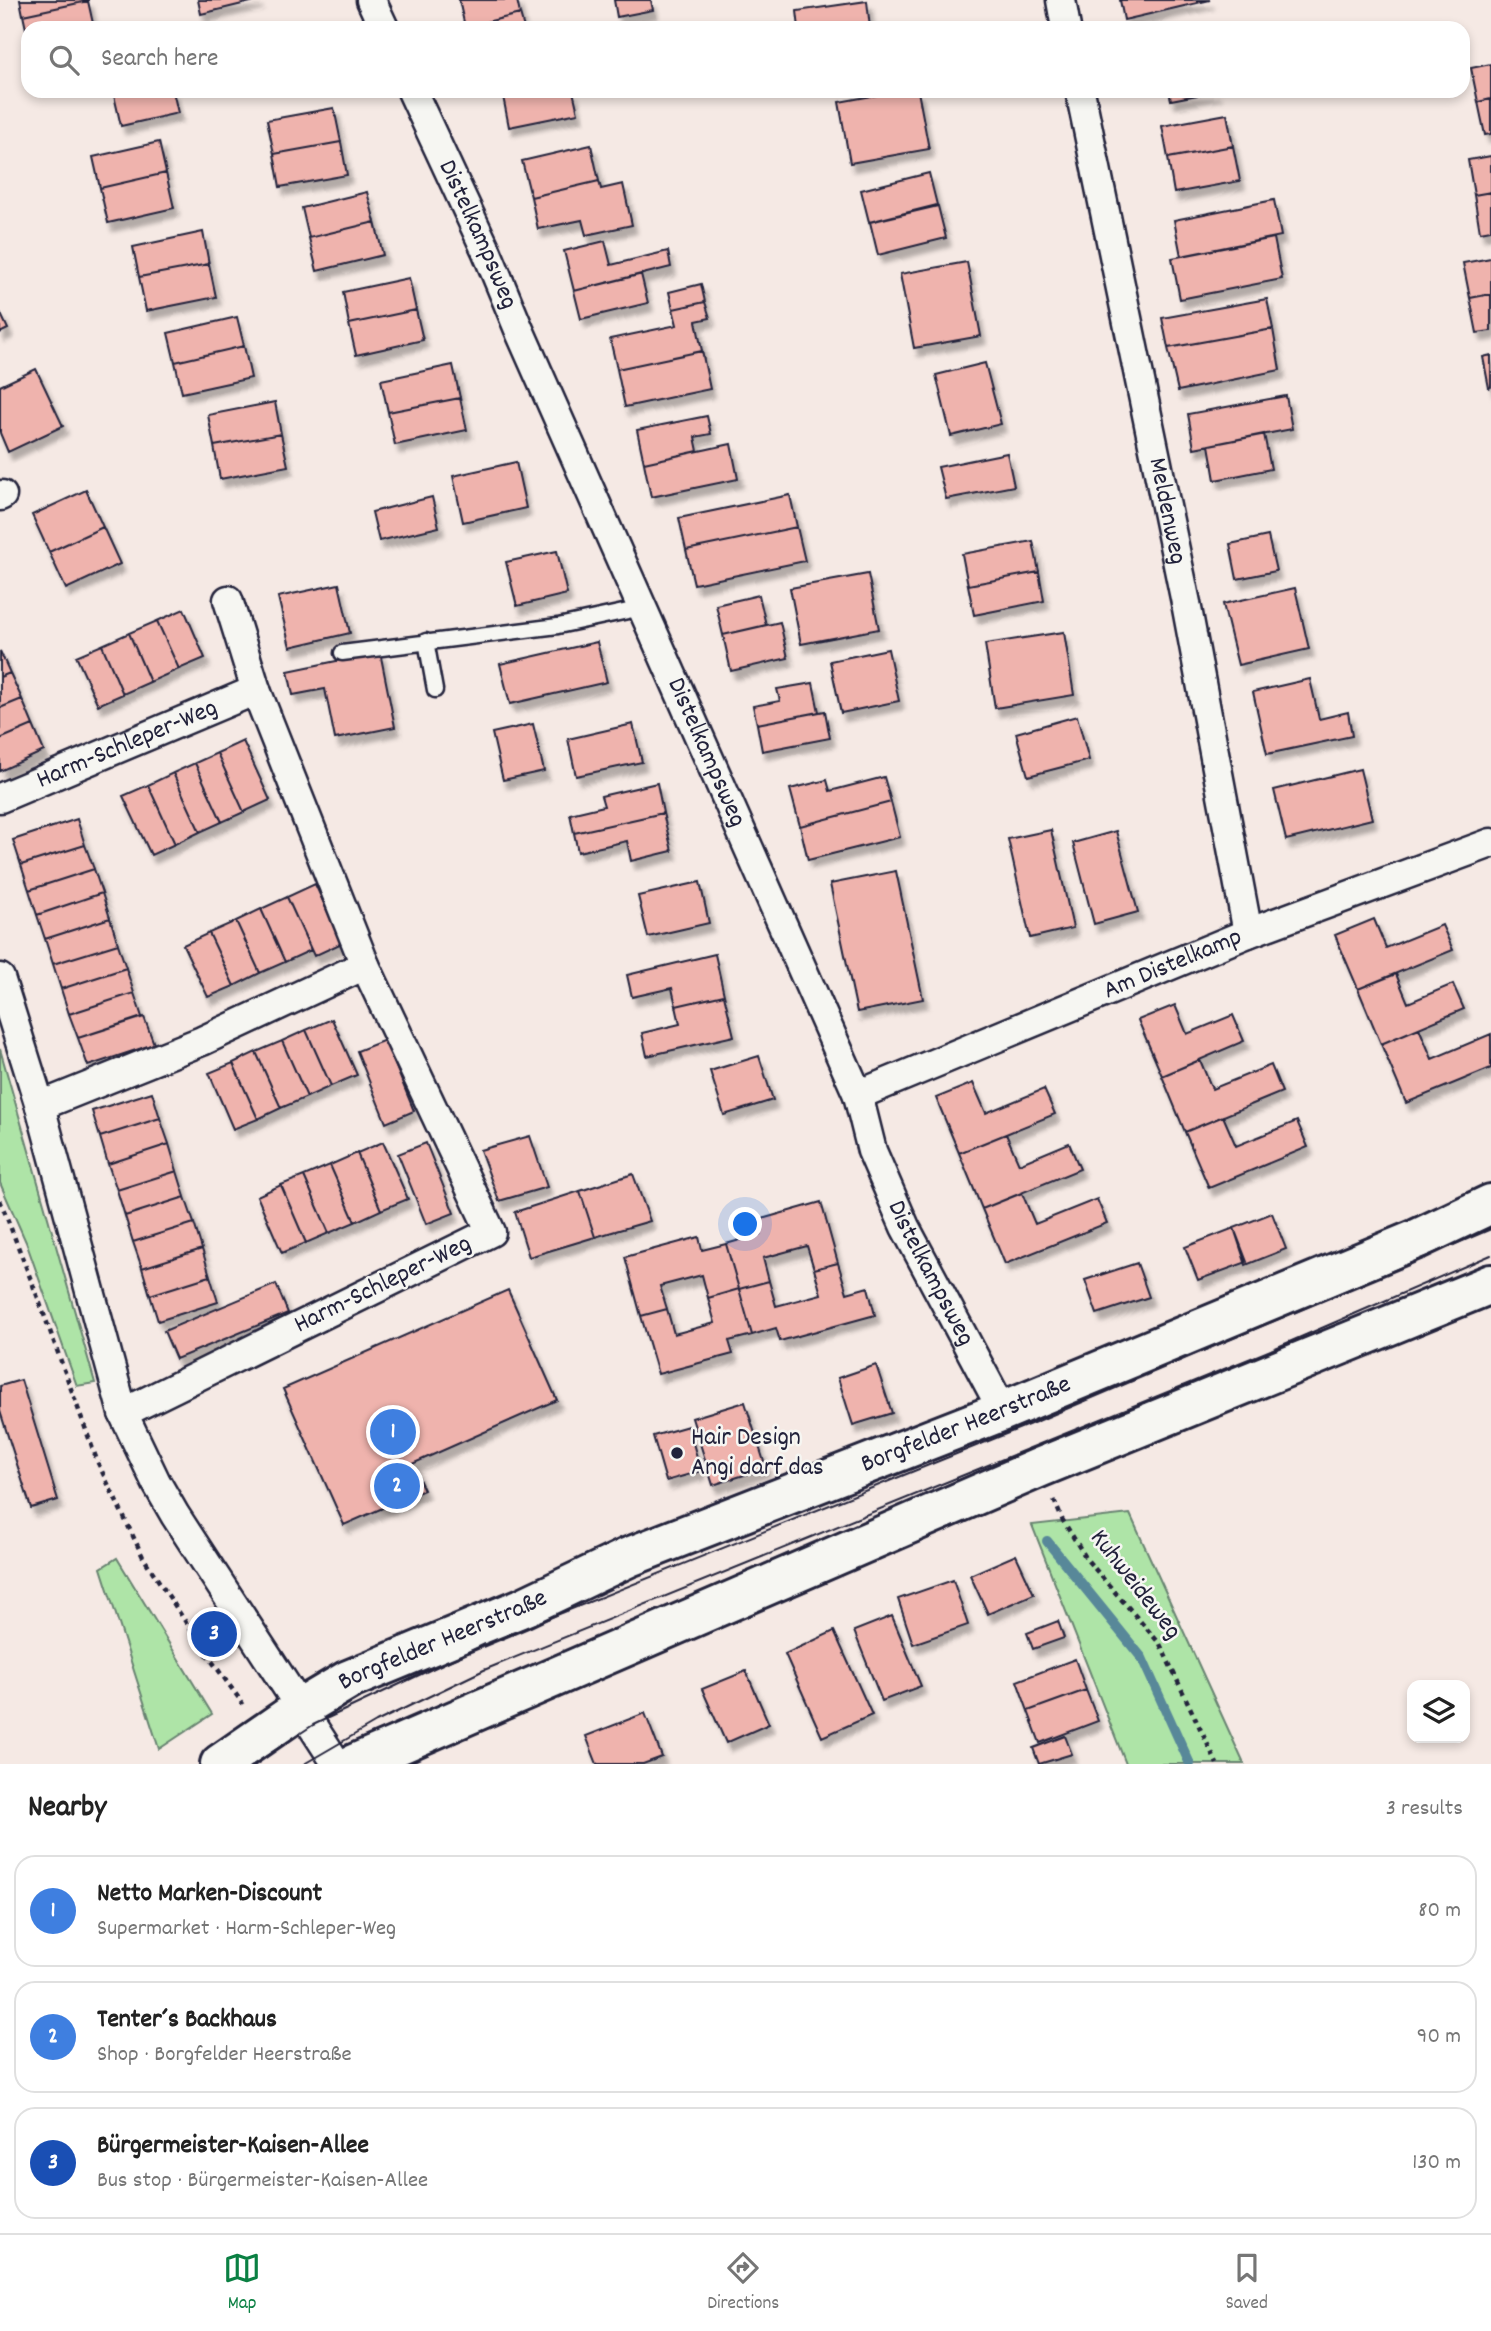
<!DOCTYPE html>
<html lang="en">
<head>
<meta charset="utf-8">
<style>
	:root { --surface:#fff; --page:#f2f2f2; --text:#222; --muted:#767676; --line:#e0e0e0; --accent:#0b8043 }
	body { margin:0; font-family:Dekko,sans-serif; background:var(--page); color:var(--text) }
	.controls { position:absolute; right:21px; bottom:21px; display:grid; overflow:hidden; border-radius:14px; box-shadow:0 4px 10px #0003 }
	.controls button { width:63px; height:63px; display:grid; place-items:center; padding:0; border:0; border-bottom:2px solid var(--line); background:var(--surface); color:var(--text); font:35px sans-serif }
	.you { position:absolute; left:746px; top:1225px; width:24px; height:24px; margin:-18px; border:5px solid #fff; border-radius:50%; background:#1a73e8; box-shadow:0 0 0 10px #1a73e833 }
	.badge { display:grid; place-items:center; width:46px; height:46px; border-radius:50%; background:var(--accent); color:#fff; font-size:23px; font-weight:700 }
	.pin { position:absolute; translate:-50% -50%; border:4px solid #fff; box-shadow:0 2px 7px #0006 }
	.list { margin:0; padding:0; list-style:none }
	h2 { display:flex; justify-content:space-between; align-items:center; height:91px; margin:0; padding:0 28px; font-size:30px }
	h2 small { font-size:23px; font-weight:400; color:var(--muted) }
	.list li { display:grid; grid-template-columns:46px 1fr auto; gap:21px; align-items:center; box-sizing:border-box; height:112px; margin:0 14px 14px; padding:0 14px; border:2px solid var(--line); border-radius:21px }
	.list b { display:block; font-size:26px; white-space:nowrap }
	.list p { margin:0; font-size:23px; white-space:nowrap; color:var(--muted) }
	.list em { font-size:23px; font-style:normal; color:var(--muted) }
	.icon { flex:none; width:38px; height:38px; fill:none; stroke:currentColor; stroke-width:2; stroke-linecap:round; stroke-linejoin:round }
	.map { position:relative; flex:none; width:1491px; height:1764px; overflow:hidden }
	.search { position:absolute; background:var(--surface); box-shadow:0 4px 10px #0003; left:21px; right:21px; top:21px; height:77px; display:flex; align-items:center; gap:18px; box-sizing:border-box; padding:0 24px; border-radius:21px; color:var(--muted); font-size:26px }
	.sheet { height:469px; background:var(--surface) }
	nav { display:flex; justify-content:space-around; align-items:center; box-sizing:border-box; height:98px; border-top:2px solid var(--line); background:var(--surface); font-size:19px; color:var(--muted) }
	nav a { display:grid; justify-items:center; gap:4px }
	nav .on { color:var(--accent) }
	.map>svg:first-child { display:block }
	.green { fill:#aee4a7; stroke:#688371; stroke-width:2 }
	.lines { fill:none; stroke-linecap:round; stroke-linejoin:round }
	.stream { stroke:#588899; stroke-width:10 }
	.building { fill:#efb3ad; stroke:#22223b; stroke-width:2; filter:url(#shadow) }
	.lane-casing { stroke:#22223b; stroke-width:19 }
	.street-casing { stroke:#22223b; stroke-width:33 }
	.secondary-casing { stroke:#22223b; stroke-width:44 }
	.path { stroke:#22223b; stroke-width:4.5; stroke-dasharray:5 5; stroke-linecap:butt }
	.lane { stroke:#f6f6f2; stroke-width:14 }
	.street { stroke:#f6f6f2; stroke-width:28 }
	.secondary { stroke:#f6f6f2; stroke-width:38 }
	.tram { stroke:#22223b; stroke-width:2 }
	.poi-dot { fill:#22223b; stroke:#f6f6f2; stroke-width:2.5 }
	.labels { text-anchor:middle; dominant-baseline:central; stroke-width:5; stroke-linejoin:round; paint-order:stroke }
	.street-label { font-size:26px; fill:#22223b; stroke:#f6f6f2 }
	.poi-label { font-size:26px; fill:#22223b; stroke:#f6f6f2; text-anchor:start }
</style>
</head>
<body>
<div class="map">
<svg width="1491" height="1764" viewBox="0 0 1491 1764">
	<defs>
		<filter id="shadow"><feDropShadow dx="4.5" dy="8" stdDeviation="2" flood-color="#0004"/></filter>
	</defs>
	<rect width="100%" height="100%" fill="#f5e9e4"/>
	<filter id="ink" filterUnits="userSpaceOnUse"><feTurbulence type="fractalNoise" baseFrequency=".0143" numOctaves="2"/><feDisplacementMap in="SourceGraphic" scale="14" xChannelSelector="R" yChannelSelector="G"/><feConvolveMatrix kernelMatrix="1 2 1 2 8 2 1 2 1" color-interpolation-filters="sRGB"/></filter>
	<g filter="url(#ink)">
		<!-- green -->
		<path class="green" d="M0 1049 95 1383 77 1386 26 1242 0 1183Z
			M1130 1514 1244 1764H1126L1032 1525Z
			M117 1558 212 1714 159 1749 101 1568Z"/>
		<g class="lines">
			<!-- stream -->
			<path class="stream" d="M1047 1541 1142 1658 1190 1764"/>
		</g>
		<!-- building -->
		<path class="building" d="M20 0H88V1L23 15Z
			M198 0H259L201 14Z
			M459 0H517L520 14 465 27Z
			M614 0H651L653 10 617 17Z
			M1120 0H1210L1124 20Z
			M88 1 94 28H28V38L23 15Z
			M867 1 870 28H799L797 11Z
			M520 14 524 28H466L465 27Z
			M1491 64V99L1478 102 1471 68Z
			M113 91H173L178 113 121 126Z
			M502 91H573L578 113 509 127Z
			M899 91H918L929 149 850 163 839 102Z
			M1169 91H1218L1171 100Z
			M1491 99V134L1485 135 1478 102Z
			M334 108 341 142 274 154 267 120Z
			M1227 114 1233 146 1168 158 1162 126Z
			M159 142 166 173 100 188 93 157Z
			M341 142 347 175 280 187 274 154Z
			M591 145 599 181 531 197 522 161Z
			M1233 146 1240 181 1174 193 1168 158Z
			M1491 156V192L1474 195 1468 160Z
			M166 173 174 208 108 223 100 188Z
			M929 173 937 205 869 222 861 190Z
			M599 181 601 189 623 184 632 225 586 235 582 220 538 229 531 197Z
			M367 192 375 222 309 238 302 208Z
			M1491 192V230L1480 232 1474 195Z
			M1274 200 1281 236 1181 256 1174 220Z
			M938 206 946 238 878 255 870 222Z
			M375 222 383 255 317 271 309 238Z
			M203 232 209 264 139 277 133 247Z
			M1274 238 1282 279 1180 299 1172 258Z
			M605 241 611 265 668 251 671 267 574 291 564 251Z
			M1491 258V294L1470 298 1463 263Z
			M967 262 981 336 914 348 900 274Z
			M209 264 216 297 146 311 139 277Z
			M641 274 648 303 581 319 574 291Z
			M409 278 416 310 349 324 343 292Z
			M701 284 705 302 673 309 669 292Z
			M1491 294V331L1477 333 1470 298Z
			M1267 299 1273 329 1168 348 1162 318Z
			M705 302 710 318 696 321 702 351 617 369 610 339 677 325 673 309Z
			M416 310 423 340 356 355 349 324Z
			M0 312 8 329 0 333Z
			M237 317 244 346 175 362 168 333Z
			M1273 329 1280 370 1178 391 1168 348Z
			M244 346 251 378 182 393 175 362Z
			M702 351 710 389 625 407 617 369Z
			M1491 355V387L1489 388 1483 357Z
			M985 363 1001 424 951 436 936 375Z
			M453 365 460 398 388 412 381 380Z
			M36 369 63 426 8 452 0 433V386Z
			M1286 396 1292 429 1194 448 1188 414Z
			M460 398 467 430 395 445 388 412Z
			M275 402 281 434 214 446 208 415Z
			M707 416 711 434 695 437 698 451 644 463 637 430Z
			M281 434 288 466 220 479 214 446Z
			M1264 434 1271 469 1215 480 1209 445Z
			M731 444 738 479 651 497 644 463Z
			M1007 453 1014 486 946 499 938 467Z
			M516 462 526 508 463 522 453 476Z
			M86 490 103 527 49 552 32 515Z
			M790 495 797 527 686 550 679 518Z
			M432 497 439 527 379 541 372 512Z
			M103 527 120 564 66 589 49 552Z
			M797 527 805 561 694 584 686 550Z
			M1268 536 1276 571 1237 579 1230 544Z
			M1033 541 1039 572 968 585 962 554Z
			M557 551 567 594 517 606 506 562Z
			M1039 572 1044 601 974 615 968 585Z
			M868 574 879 629 801 644 790 588Z
			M339 584 350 633 290 647 278 597Z
			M1295 588 1309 649 1238 665 1223 604Z
			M759 595 766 625 723 635 716 605Z
			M184 609 205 658 179 669 157 621Z
			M157 621 179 669 150 682 129 633Z
			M780 622 788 658 731 671 723 635Z
			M1064 632 1074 695 995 708 985 644Z
			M129 633 150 682 123 694 102 645Z
			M597 642 607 682 510 704 500 664Z
			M102 645 123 694 98 705 76 656Z
			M888 649 899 701 841 713 830 661Z
			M0 651 10 673 0 677Z
			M380 652 395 727 335 739 325 689 293 695 288 671Z
			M10 673 22 699 0 708V677Z
			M1310 679 1319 719 1348 712 1352 736 1267 754 1253 692Z
			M813 683 819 712 757 724 753 706 780 701 777 689Z
			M22 699 33 725 0 739V708Z
			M825 711 830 738 762 751 757 724Z
			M1077 716 1089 760 1028 776 1016 733Z
			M533 724 544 771 503 780 492 733Z
			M633 724 642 762 576 776 568 739Z
			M33 725 44 751 0 771V739Z
			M243 741 270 800 244 812 217 753Z
			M217 753 244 812 222 822 195 763Z
			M195 763 222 822 200 832 173 773Z
			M1360 769 1372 819 1286 840 1274 790Z
			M173 773 200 832 175 844 148 785Z
			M884 777 891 802 800 826 790 789 827 780 830 791Z
			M657 783 663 813 574 833 570 814 604 806 601 796Z
			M148 785 175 844 151 855 123 796Z
			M891 802 900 837 808 860 800 826Z
			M663 813 672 851 631 861 627 841 578 852 574 833Z
			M77 819 85 845 21 865 13 840Z
			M1051 830 1073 928 1030 938 1008 839Z
			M1116 831 1138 912 1094 924 1073 843Z
			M85 845 94 869 29 890 21 865Z
			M94 869 102 893 37 915 29 890Z
			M896 871 923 999 857 1012 830 884Z
			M700 882 709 923 648 937 638 896Z
			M315 884 342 943 314 956 287 897Z
			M102 893 110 918 45 939 37 915Z
			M287 897 311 950 285 962 261 909Z
			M261 909 285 962 260 973 236 921Z
			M110 918 118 944 53 964 45 939Z
			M1374 919 1386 948 1442 925 1453 950 1358 989 1335 935Z
			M236 921 260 973 234 986 209 933Z
			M209 933 234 986 208 997 183 945Z
			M118 944 126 968 61 989 53 964Z
			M715 954 724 995 676 1006 672 988 632 997 627 975Z
			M126 968 134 993 69 1014 61 989Z
			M1396 974 1408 1003 1453 984 1464 1009 1381 1044 1358 989Z
			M134 993 142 1017 78 1038 69 1014Z
			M724 995 734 1036 647 1056 642 1033 680 1024 676 1006Z
			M1175 1005 1187 1034 1233 1015 1244 1041 1162 1076 1138 1020Z
			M144 1017 154 1044 88 1066 78 1038Z
			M332 1019 357 1075 331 1086 306 1030Z
			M1419 1028 1432 1059 1491 1034V1068L1406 1103 1381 1044Z
			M306 1030 331 1086 307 1097 282 1041Z
			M385 1040 414 1111 386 1123 357 1051Z
			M282 1041 307 1097 281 1108 256 1052Z
			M256 1052 281 1108 258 1119 233 1063Z
			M759 1056 773 1100 724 1115 710 1071Z
			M1200 1060 1212 1089 1271 1065 1282 1092 1185 1132 1162 1076Z
			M233 1063 258 1119 233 1129 209 1073Z
			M973 1083 986 1113 1044 1089 1055 1114 959 1153 936 1098Z
			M152 1092 160 1118 100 1137 92 1111Z
			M1223 1116 1236 1146 1297 1121 1308 1147 1209 1188 1185 1132Z
			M160 1118 169 1144 108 1164 100 1137Z
			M1006 1134 1019 1164 1069 1143 1080 1169 982 1209 959 1153Z
			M530 1136 547 1187 499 1201 480 1150Z
			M383 1142 408 1199 381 1210 357 1153Z
			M426 1143 454 1213 426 1224 398 1154Z
			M169 1144 177 1171 117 1190 108 1164Z
			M357 1153 381 1210 355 1222 330 1165Z
			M330 1165 355 1222 329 1233 304 1176Z
			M177 1171 185 1197 125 1216 117 1190Z
			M633 1174 650 1221 595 1237 580 1191Z
			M304 1176 329 1233 306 1243 281 1185Z
			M281 1185 306 1243 282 1253 257 1196Z
			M580 1191 595 1237 529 1257 515 1212Z
			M1022 1193 1035 1224 1097 1199 1107 1223 1005 1264 982 1209Z
			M185 1197 194 1223 133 1242 125 1216Z
			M821 1202 838 1263 814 1269 807 1246 763 1258 769 1281 739 1289 726 1244 761 1234 758 1220Z
			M1272 1213 1286 1249 1246 1265 1234 1228Z
			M194 1223 202 1249 142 1268 133 1242Z
			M1234 1228 1247 1262 1198 1280 1185 1247Z
			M699 1237 702 1250 726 1244 739 1289 708 1298 702 1275 660 1286 667 1309 641 1316 625 1257Z
			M202 1249 210 1276 150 1295 142 1268Z
			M838 1263 847 1293 868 1287 875 1315 780 1341 776 1328 752 1335 739 1289 769 1281 776 1306 821 1294 814 1269Z
			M1137 1263 1149 1297 1097 1314 1085 1280Z
			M210 1276 218 1302 158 1321 150 1295Z
			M276 1284 288 1313 176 1359 164 1331Z
			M739 1289 752 1335 729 1341 733 1354 658 1374 641 1316 667 1309 674 1334 715 1323 708 1298Z
			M508 1290 557 1400 412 1464 424 1490 344 1525 283 1389Z
			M876 1365 892 1413 853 1425 838 1378Z
			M21 1380 58 1500 31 1508 0 1411V1386Z
			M745 1402 766 1468 713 1485 692 1418Z
			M688 1426 701 1471 666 1481 653 1436Z
			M1016 1555 1034 1594 988 1614 970 1575Z
			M953 1580 968 1625 913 1644 898 1599Z
			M892 1616 921 1686 882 1701 854 1631Z
			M1058 1621 1064 1638 1033 1649 1027 1633Z
			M834 1631 872 1715 822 1737 785 1654Z
			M1075 1659 1086 1690 1028 1711 1017 1681Z
			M746 1671 769 1724 726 1743 702 1689Z
			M1086 1690 1098 1721 1040 1743 1028 1711Z
			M645 1713 662 1757 643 1764H597L586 1736Z
			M1065 1736 1072 1754 1039 1764 1033 1748Z"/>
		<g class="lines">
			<defs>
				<path id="lane" d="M426 641 435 690
					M342 653 558 626 642 608"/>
				<g id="street">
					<path d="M371 0 384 28"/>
					<path d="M1061 0 1066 28"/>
					<path id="s1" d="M412 91 486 250 520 332 858 1095 872 1151 905 1227 1003 1411"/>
					<path id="s2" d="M1080 91 1186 603 1248 933"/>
					<path d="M0 496 2 495"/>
					<path d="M228 600 256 690"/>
					<path id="s3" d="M0 798 256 690 365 965"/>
					<path d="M0 978 40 1106 123 1413 156 1482 175 1515 337 1764"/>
					<path id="s4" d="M858 1095 1248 933 1491 843"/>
					<path d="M40 1106 202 1041 365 965 491 1232 123 1413"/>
				</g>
				<g id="secondary">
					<path id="s5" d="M220 1764 301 1708 348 1680 522 1608 629 1557 1003 1411 1417 1239 1491 1204"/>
					<path d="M354 1764 1041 1467 1491 1284"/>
				</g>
			</defs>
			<!-- lane casing -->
			<use href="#lane" class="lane-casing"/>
			<!-- street casing -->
			<use href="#street" class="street-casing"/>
			<!-- secondary casing -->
			<use href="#secondary" class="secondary-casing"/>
			<!-- path -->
			<path class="path" d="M0 1200 38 1298 98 1463 143 1557 206 1653 243 1704
				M1054 1500 1062 1519 1088 1561 1160 1644 1217 1764"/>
			<!-- lane -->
			<use href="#lane" class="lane"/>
			<!-- street -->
			<use href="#street" class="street"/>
			<!-- secondary -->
			<use href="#secondary" class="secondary"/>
			<!-- tram -->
			<path class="tram" d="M254 1764 313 1725 485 1644 1038 1421 1491 1229
				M304 1764 376 1722 484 1670 1266 1352 1491 1255"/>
		</g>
	</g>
	<!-- markers -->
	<circle class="poi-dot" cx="677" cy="1453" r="7"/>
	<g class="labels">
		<!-- street labels -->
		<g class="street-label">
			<text stroke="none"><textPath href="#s1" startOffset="158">Distelkampsweg</textPath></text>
			<text stroke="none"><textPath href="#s2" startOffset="429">Meldenweg</textPath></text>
			<text stroke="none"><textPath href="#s3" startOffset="138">Harm-Schleper-Weg</textPath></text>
			<text stroke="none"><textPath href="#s1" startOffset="724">Distelkampsweg</textPath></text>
			<text stroke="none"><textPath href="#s4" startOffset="341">Am Distelkamp</textPath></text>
			<text stroke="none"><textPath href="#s1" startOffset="1292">Distelkampsweg</textPath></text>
			<text transform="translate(383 1285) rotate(-26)">Harm-Schleper-Weg</text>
			<text stroke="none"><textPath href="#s5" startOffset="822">Borgfelder Heerstraße</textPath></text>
			<text transform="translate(1135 1585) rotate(52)">Kuhweideweg</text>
			<text stroke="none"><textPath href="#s5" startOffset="256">Borgfelder Heerstraße</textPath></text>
		</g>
		<!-- poi labels -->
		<g class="poi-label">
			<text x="691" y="1438">Hair Design<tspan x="691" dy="30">Angi darf das</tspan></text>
		</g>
	</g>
</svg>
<div class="controls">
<button><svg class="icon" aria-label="layers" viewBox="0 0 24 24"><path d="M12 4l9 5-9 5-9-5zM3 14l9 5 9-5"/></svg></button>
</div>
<div class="you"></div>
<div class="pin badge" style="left:393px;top:1432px;background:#3f7fe0">1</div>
<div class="pin badge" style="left:397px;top:1486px;background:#3f7fe0">2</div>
<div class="pin badge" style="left:214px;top:1634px;background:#1a4fb4">3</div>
<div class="search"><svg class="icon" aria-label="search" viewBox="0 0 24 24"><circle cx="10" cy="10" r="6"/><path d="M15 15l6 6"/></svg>Search here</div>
</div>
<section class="sheet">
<h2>Nearby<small>3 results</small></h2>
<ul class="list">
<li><span class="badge" style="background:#3f7fe0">1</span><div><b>Netto Marken-Discount</b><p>Supermarket · Harm-Schleper-Weg</p></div><em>80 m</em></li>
<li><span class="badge" style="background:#3f7fe0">2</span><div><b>Tenter´s Backhaus</b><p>Shop · Borgfelder Heerstraße</p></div><em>90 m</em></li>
<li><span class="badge" style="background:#1a4fb4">3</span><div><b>Bürgermeister-Kaisen-Allee</b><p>Bus stop · Bürgermeister-Kaisen-Allee</p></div><em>130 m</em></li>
</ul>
</section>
<nav>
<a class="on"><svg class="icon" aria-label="map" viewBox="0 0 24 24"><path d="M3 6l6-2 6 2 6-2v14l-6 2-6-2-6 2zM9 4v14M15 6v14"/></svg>Map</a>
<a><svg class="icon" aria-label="directions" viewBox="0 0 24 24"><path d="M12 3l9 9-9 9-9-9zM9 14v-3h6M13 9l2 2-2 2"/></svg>Directions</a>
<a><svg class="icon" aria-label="saved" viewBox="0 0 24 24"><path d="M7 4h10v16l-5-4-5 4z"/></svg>Saved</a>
</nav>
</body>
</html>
